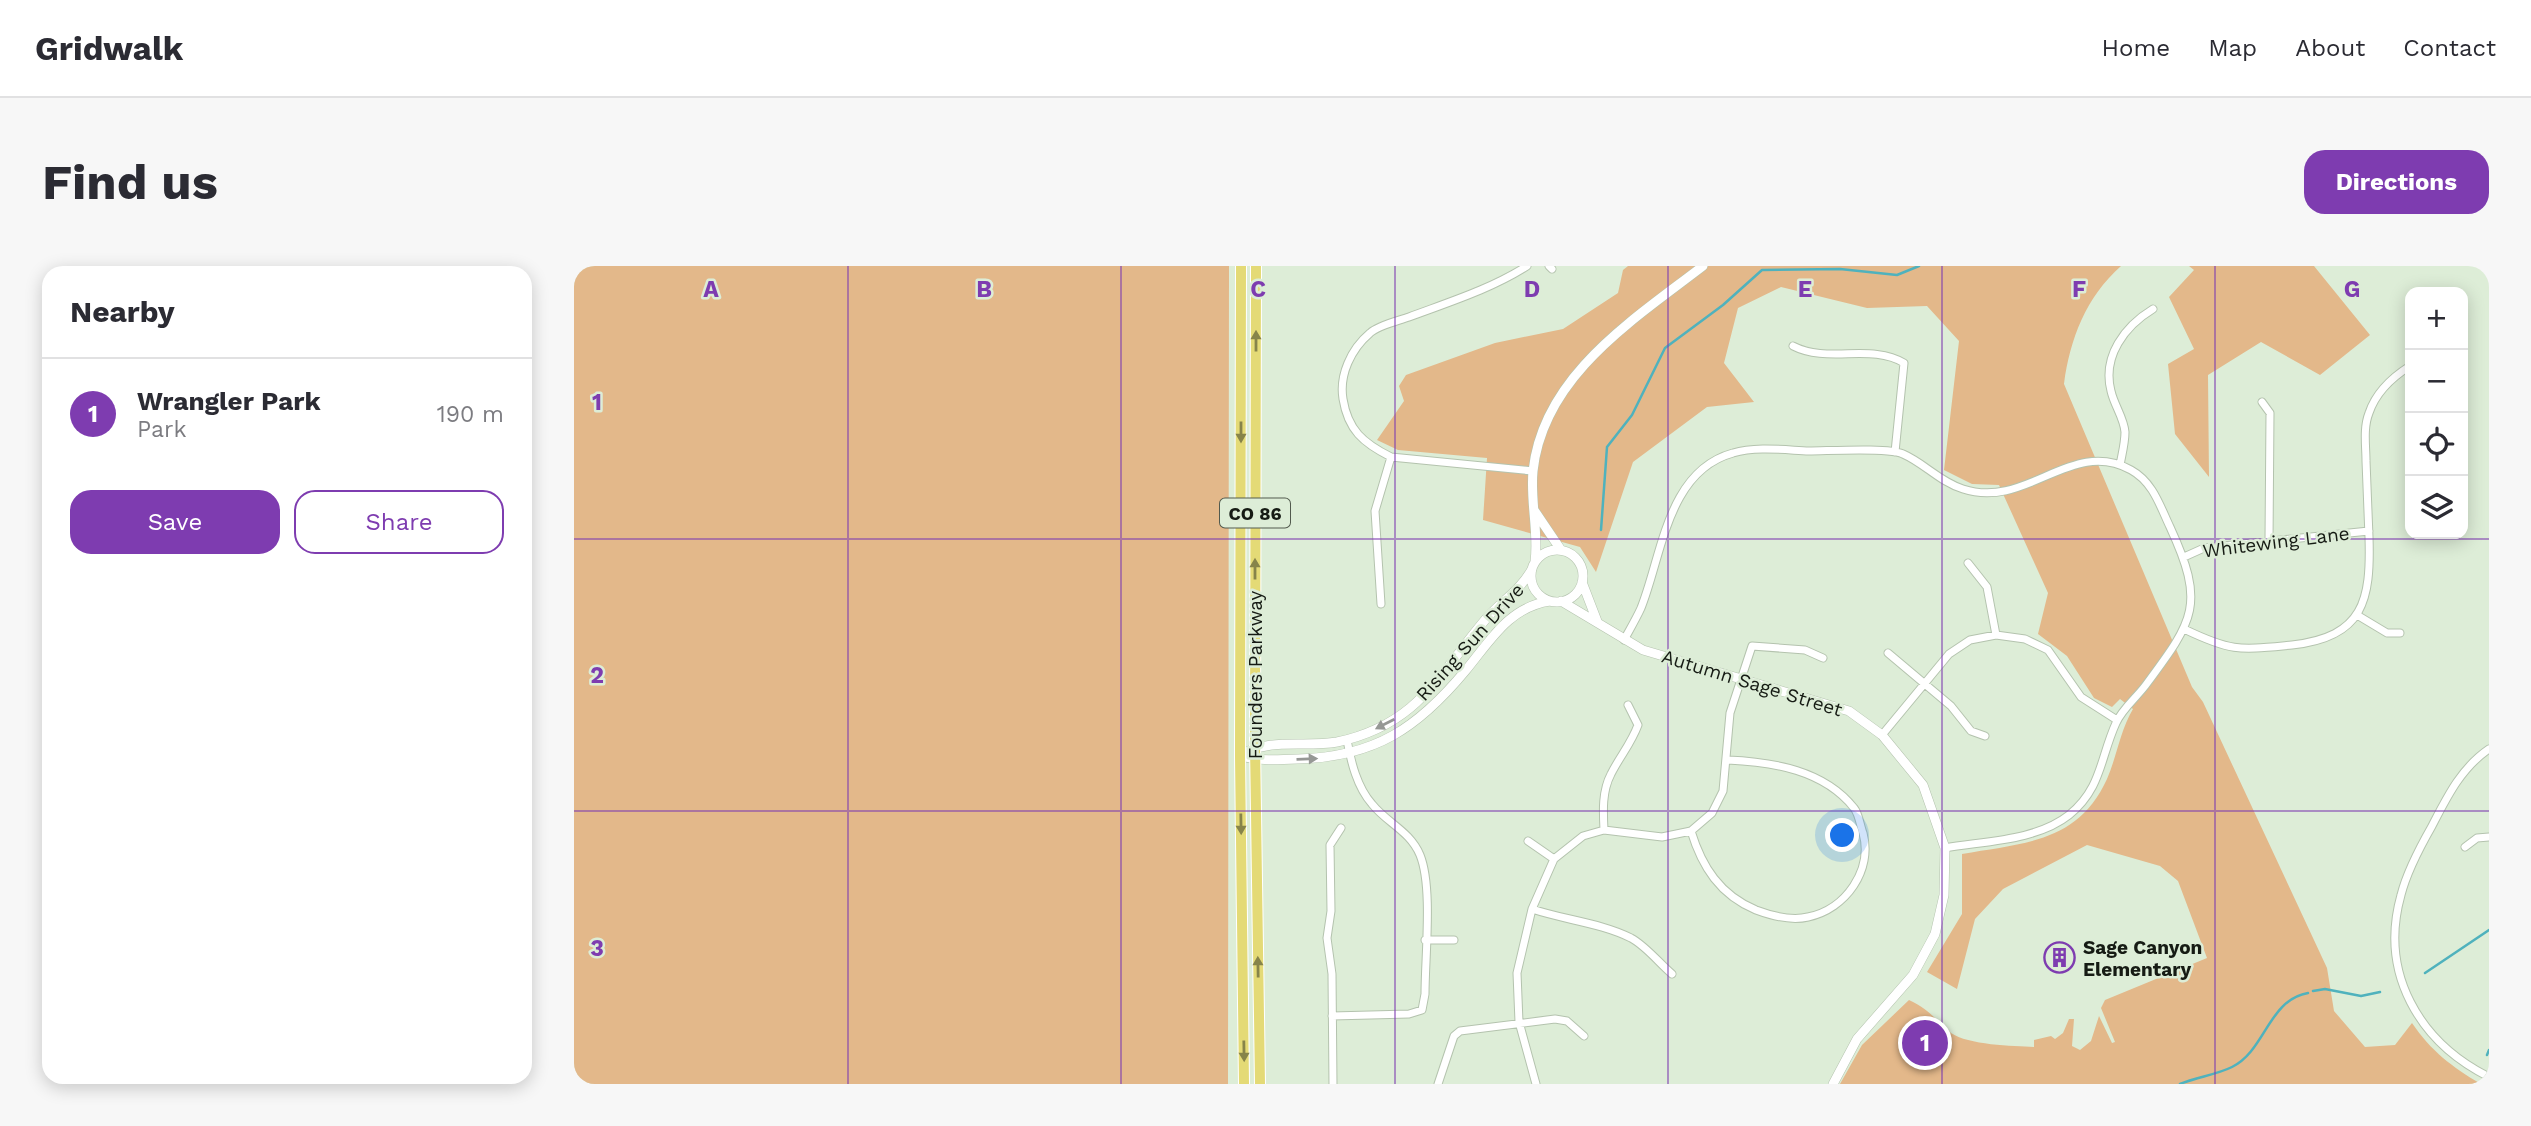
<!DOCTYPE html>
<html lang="en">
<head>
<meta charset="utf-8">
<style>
	:root { --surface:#fff; --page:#f7f7f7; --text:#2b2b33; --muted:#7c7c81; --line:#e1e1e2; --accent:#7e3cb0 }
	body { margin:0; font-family:"Work Sans",sans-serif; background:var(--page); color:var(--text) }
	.controls { position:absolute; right:21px; top:21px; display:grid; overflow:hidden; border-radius:14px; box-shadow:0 4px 18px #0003 }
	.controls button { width:63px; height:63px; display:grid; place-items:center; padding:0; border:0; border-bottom:2px solid var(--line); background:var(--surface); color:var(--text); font:35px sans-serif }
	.you { position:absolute; left:1269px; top:570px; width:24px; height:24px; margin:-18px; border:5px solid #fff; border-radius:50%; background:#1a73e8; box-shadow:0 0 0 10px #1a73e833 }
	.badge { display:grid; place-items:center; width:46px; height:46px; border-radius:50%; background:var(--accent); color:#fff; font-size:23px; font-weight:700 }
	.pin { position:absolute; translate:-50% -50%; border:4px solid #fff; box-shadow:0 2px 7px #0006 }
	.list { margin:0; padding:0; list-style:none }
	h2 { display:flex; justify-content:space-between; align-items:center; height:91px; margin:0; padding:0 28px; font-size:30px }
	h2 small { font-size:23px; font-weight:400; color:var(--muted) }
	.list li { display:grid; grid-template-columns:46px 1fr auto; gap:21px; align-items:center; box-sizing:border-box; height:112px; padding:0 28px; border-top:2px solid var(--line) }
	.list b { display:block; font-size:26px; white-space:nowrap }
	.list p { margin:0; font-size:23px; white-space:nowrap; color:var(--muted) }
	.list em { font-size:23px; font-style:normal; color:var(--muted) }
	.actions { display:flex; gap:14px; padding:21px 28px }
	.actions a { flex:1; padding:16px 0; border:2px solid var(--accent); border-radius:21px; text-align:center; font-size:24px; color:var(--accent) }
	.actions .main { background:var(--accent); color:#fff }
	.icon { flex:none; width:38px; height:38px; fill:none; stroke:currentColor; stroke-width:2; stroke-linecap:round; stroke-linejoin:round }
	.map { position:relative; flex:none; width:1915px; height:818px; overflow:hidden; border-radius:21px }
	header { display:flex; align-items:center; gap:42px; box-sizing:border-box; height:98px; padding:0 35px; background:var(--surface); border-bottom:2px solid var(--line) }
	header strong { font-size:33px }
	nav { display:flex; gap:38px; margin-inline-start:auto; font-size:24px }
	.intro { display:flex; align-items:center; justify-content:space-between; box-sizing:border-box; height:168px; padding:0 42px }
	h1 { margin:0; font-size:49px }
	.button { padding:18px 32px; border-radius:21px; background:var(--accent); color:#fff; font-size:24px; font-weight:700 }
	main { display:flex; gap:42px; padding:0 42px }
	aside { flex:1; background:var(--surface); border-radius:21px; box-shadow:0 4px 18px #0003 }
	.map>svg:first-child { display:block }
	.green { fill:#e3b88a }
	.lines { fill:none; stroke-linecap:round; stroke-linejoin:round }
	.stream { stroke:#4fb2bd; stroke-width:2.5 }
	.minor-casing { stroke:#b4c3ae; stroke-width:9 }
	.tertiary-casing { stroke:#b4c3ae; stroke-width:10 }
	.trunk-casing { stroke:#fff; stroke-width:12 }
	.minor { stroke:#fff; stroke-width:7 }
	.tertiary { stroke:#fff; stroke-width:9 }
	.trunk { stroke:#e4da76; stroke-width:10 }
	.oneway { fill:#87844a }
	.oneway2 { fill:#969895 }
	.grid { fill:none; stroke:#7e3cb0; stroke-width:2; stroke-opacity:0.55 }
	.labels { text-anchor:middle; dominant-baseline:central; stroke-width:5; stroke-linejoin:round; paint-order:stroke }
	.shield { fill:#ddedd7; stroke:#525a4e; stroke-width:2 }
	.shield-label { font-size:18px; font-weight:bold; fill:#161b14 }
	.street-label { font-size:19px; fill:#161b14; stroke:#ddedd7 }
	.poi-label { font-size:19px; font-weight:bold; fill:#161b14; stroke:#ddedd7; text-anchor:start }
	.grid-label { font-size:23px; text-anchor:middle; font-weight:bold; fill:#7e3cb0; stroke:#ddedd7; stroke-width:5; stroke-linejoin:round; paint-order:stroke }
</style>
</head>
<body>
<header>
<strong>Gridwalk</strong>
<nav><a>Home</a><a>Map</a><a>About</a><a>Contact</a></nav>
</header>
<div class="intro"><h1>Find us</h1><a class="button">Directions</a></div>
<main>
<aside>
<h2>Nearby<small></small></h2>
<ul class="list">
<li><span class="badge">1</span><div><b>Wrangler Park</b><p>Park</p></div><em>190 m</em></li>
</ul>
<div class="actions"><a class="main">Save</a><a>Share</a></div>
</aside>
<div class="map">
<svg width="1915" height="818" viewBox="0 0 1915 818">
	<rect width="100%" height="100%" fill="#ddedd7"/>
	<!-- green -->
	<path class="green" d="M0 0H655L654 818H0Z
		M1054 0H1547C1512 31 1496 73 1490 118L1618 421 1629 436 1753 702 1760 745 1791 781 1821 779 1838 757C1857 785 1878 801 1907 818H1266L1288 779 1335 734C1358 745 1362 755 1377 767 1394 779 1439 780 1460 781V774L1477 770 1481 773 1489 767 1495 753H1500L1498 780 1506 784 1517 775 1525 750 1538 777 1541 776 1527 742 1531 734 1633 692 1604 615 1586 600 1513 579 1429 623 1401 653 1383 723 1353 706 1388 648V588C1449 577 1504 577 1533 513 1543 490 1546 465 1559 443L1546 433 1538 441 1520 432 1493 390 1464 368 1474 327 1425 219 1398 218 1370 204 1385 75 1353 40 1293 42 1207 21 1164 42 1150 97 1180 136 1133 141 1059 196 1022 306 1006 281 909 254 913 192 824 184 803 174 830 135 825 120 832 109 921 77 989 63 1044 27 1049 4Z
		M1615 0H1740L1796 69 1746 109 1687 76 1634 109 1635 211 1601 168 1594 98 1620 83 1595 31 1620 4Z"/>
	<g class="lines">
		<!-- stream -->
		<path class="stream" d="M1027 264 1033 181 1058 149 1091 82 1149 39 1188 4 1266 3 1323 9 1345 0
			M1851 707 1915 664
			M1739 725 1751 723 1787 730 1806 726
			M1913 789 1915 784
			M1606 818C1622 811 1642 809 1658 801 1692 784 1694 734 1734 727"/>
		<defs>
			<path id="minor" d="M953 0C917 23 875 36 835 51 824 55 805 59 796 67 777 83 765 109 769 133 774 164 789 177 817 191L959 205
				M975 0 978 3
				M1219 80C1254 98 1297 77 1330 97L1321 186
				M1688 136 1696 147 1695 275
				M1546 199C1548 188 1551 177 1551 166 1550 152 1540 139 1537 125 1528 90 1551 60 1579 43
				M1610 291 1630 282 1795 265
				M1394 297 1413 321 1422 369
				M807 338 801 245 817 191
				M1783 349 1813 367H1826
				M1610 363C1658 386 1665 384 1718 379 1790 371 1797 334 1795 271 1794 245 1793 220 1792 195 1792 180 1789 162 1795 147 1802 126 1817 112 1836 100
				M1050 374C1056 363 1062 353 1067 342 1088 290 1093 205 1159 187 1182 180 1211 184 1235 185 1254 185 1315 181 1329 188 1350 197 1366 216 1389 223 1453 244 1497 171 1557 204 1579 216 1586 240 1596 261 1632 339 1620 354 1571 420 1562 432 1548 443 1542 457 1526 492 1528 522 1495 549 1462 575 1410 575 1371 582
				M1314 387 1377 440 1397 465 1411 470
				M1308 469 1375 388 1396 374 1422 369 1451 373 1474 384 1507 431 1543 454
				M1915 483C1887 502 1873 531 1858 560 1846 581 1833 605 1827 629 1805 707 1845 776 1915 811
				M1030 564C1029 545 1028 525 1037 508 1046 490 1057 478 1064 459L1054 439
				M1117 565C1128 601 1146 629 1182 644 1198 650 1217 655 1234 651 1272 643 1299 604 1289 567 1286 559 1285 548 1280 542 1250 504 1199 496 1154 494
				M954 575 980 593
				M1891 581 1903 572 1915 571
				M958 643C991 654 1027 657 1057 672 1072 680 1085 697 1098 708
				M851 674H880
				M758 750 835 748 848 744 851 728C851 690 859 621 846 589 836 565 813 557 798 538 783 521 777 496 773 474
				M759 818 758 708 753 672 757 645 756 579 767 562
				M864 818 880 770 886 765 981 753 993 755 1010 770
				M962 818 945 756 943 707 958 643 980 593 1009 570 1030 564 1088 571 1117 565 1138 547 1149 525 1156 447 1178 380 1231 384 1249 392"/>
			<path id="tertiary" d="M960 244 987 284
				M957 310a26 26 0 1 1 52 0a26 26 0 1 1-52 0Z
				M961 296C965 266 956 236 959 205 969 110 1059 54 1129 0
				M1008 316 1023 355
				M987 335 1069 384 1275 445 1308 469 1349 519 1371 582 1370 629 1361 668 1339 709 1283 773 1259 818
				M666 490C685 495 704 494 724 493 801 491 844 462 892 404 916 375 935 341 976 335
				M666 490C693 471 731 482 763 476 843 459 864 410 911 354 926 336 947 324 958 303"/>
			<path id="trunk" d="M667 0 666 490 670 818
				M682 0 681 479 686 818"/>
		</defs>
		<!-- minor casing -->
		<use href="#minor" class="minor-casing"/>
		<!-- tertiary casing -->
		<use href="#tertiary" class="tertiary-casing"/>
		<!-- trunk casing -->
		<use href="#trunk" class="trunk-casing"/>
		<!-- minor -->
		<use href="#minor" class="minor"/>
		<!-- tertiary -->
		<use href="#tertiary" class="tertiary"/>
		<!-- trunk -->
		<use href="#trunk" class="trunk"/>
	</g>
	<!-- one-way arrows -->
	<defs><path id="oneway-solid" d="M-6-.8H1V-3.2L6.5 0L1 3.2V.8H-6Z" transform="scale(1.75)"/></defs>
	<g class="oneway">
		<use href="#oneway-solid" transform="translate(682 75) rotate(-90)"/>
		<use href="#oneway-solid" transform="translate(667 166) rotate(90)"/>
		<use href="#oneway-solid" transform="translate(681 303) rotate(-90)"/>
		<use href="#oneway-solid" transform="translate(667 558) rotate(89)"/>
		<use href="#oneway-solid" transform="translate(684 701) rotate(-91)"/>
		<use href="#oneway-solid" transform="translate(670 785) rotate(89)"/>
	</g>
	<g class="oneway2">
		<use href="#oneway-solid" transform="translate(811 458) rotate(153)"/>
		<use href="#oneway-solid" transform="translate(733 493) rotate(-2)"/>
	</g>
	<!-- grid -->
	<path class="grid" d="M274 0V818M547 0V818M821 0V818M1094 0V818M1368 0V818M1641 0V818M0 273H1915M0 545H1915"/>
	<!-- icons -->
	<defs>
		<symbol id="building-ring" viewBox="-11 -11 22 22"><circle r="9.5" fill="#ddedd7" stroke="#7e3cb0" stroke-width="1.5"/><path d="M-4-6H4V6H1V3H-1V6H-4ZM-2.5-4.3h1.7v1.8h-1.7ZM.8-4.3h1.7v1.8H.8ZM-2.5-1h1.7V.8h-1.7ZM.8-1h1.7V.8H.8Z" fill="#7e3cb0"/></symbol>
	</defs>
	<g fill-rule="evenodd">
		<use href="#building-ring" x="1468" y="674" width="35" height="35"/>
	</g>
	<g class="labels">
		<!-- shield labels -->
		<rect class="shield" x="646" y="232.5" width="70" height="29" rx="5"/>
		<g class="shield-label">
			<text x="681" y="247">CO 86</text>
		</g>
		<!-- street labels -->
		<g class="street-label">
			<text transform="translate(1702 276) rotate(-7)">Whitewing Lane</text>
			<text transform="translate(896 376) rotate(-48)">Rising Sun Drive</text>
			<text transform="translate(681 409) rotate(-90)">Founders Parkway</text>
			<text transform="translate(1178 417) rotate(17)">Autumn Sage Street</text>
		</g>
		<!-- poi labels -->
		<g class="poi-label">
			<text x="1509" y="681">Sage Canyon<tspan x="1509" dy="22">Elementary</tspan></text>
		</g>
	</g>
	<g class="grid-label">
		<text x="137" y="31">A</text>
		<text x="410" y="31">B</text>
		<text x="684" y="31">C</text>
		<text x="958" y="31">D</text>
		<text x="1231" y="31">E</text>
		<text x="1505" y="31">F</text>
		<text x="1778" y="31">G</text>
		<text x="23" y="144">1</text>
		<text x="23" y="417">2</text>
		<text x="23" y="690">3</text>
	</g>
</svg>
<div class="controls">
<button>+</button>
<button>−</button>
<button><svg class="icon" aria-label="locate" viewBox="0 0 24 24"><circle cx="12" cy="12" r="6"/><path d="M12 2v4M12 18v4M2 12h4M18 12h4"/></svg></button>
<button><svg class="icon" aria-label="layers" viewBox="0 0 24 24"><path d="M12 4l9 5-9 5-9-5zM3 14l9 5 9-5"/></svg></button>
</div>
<div class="you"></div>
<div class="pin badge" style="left:1351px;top:777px">1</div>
</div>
</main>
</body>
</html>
